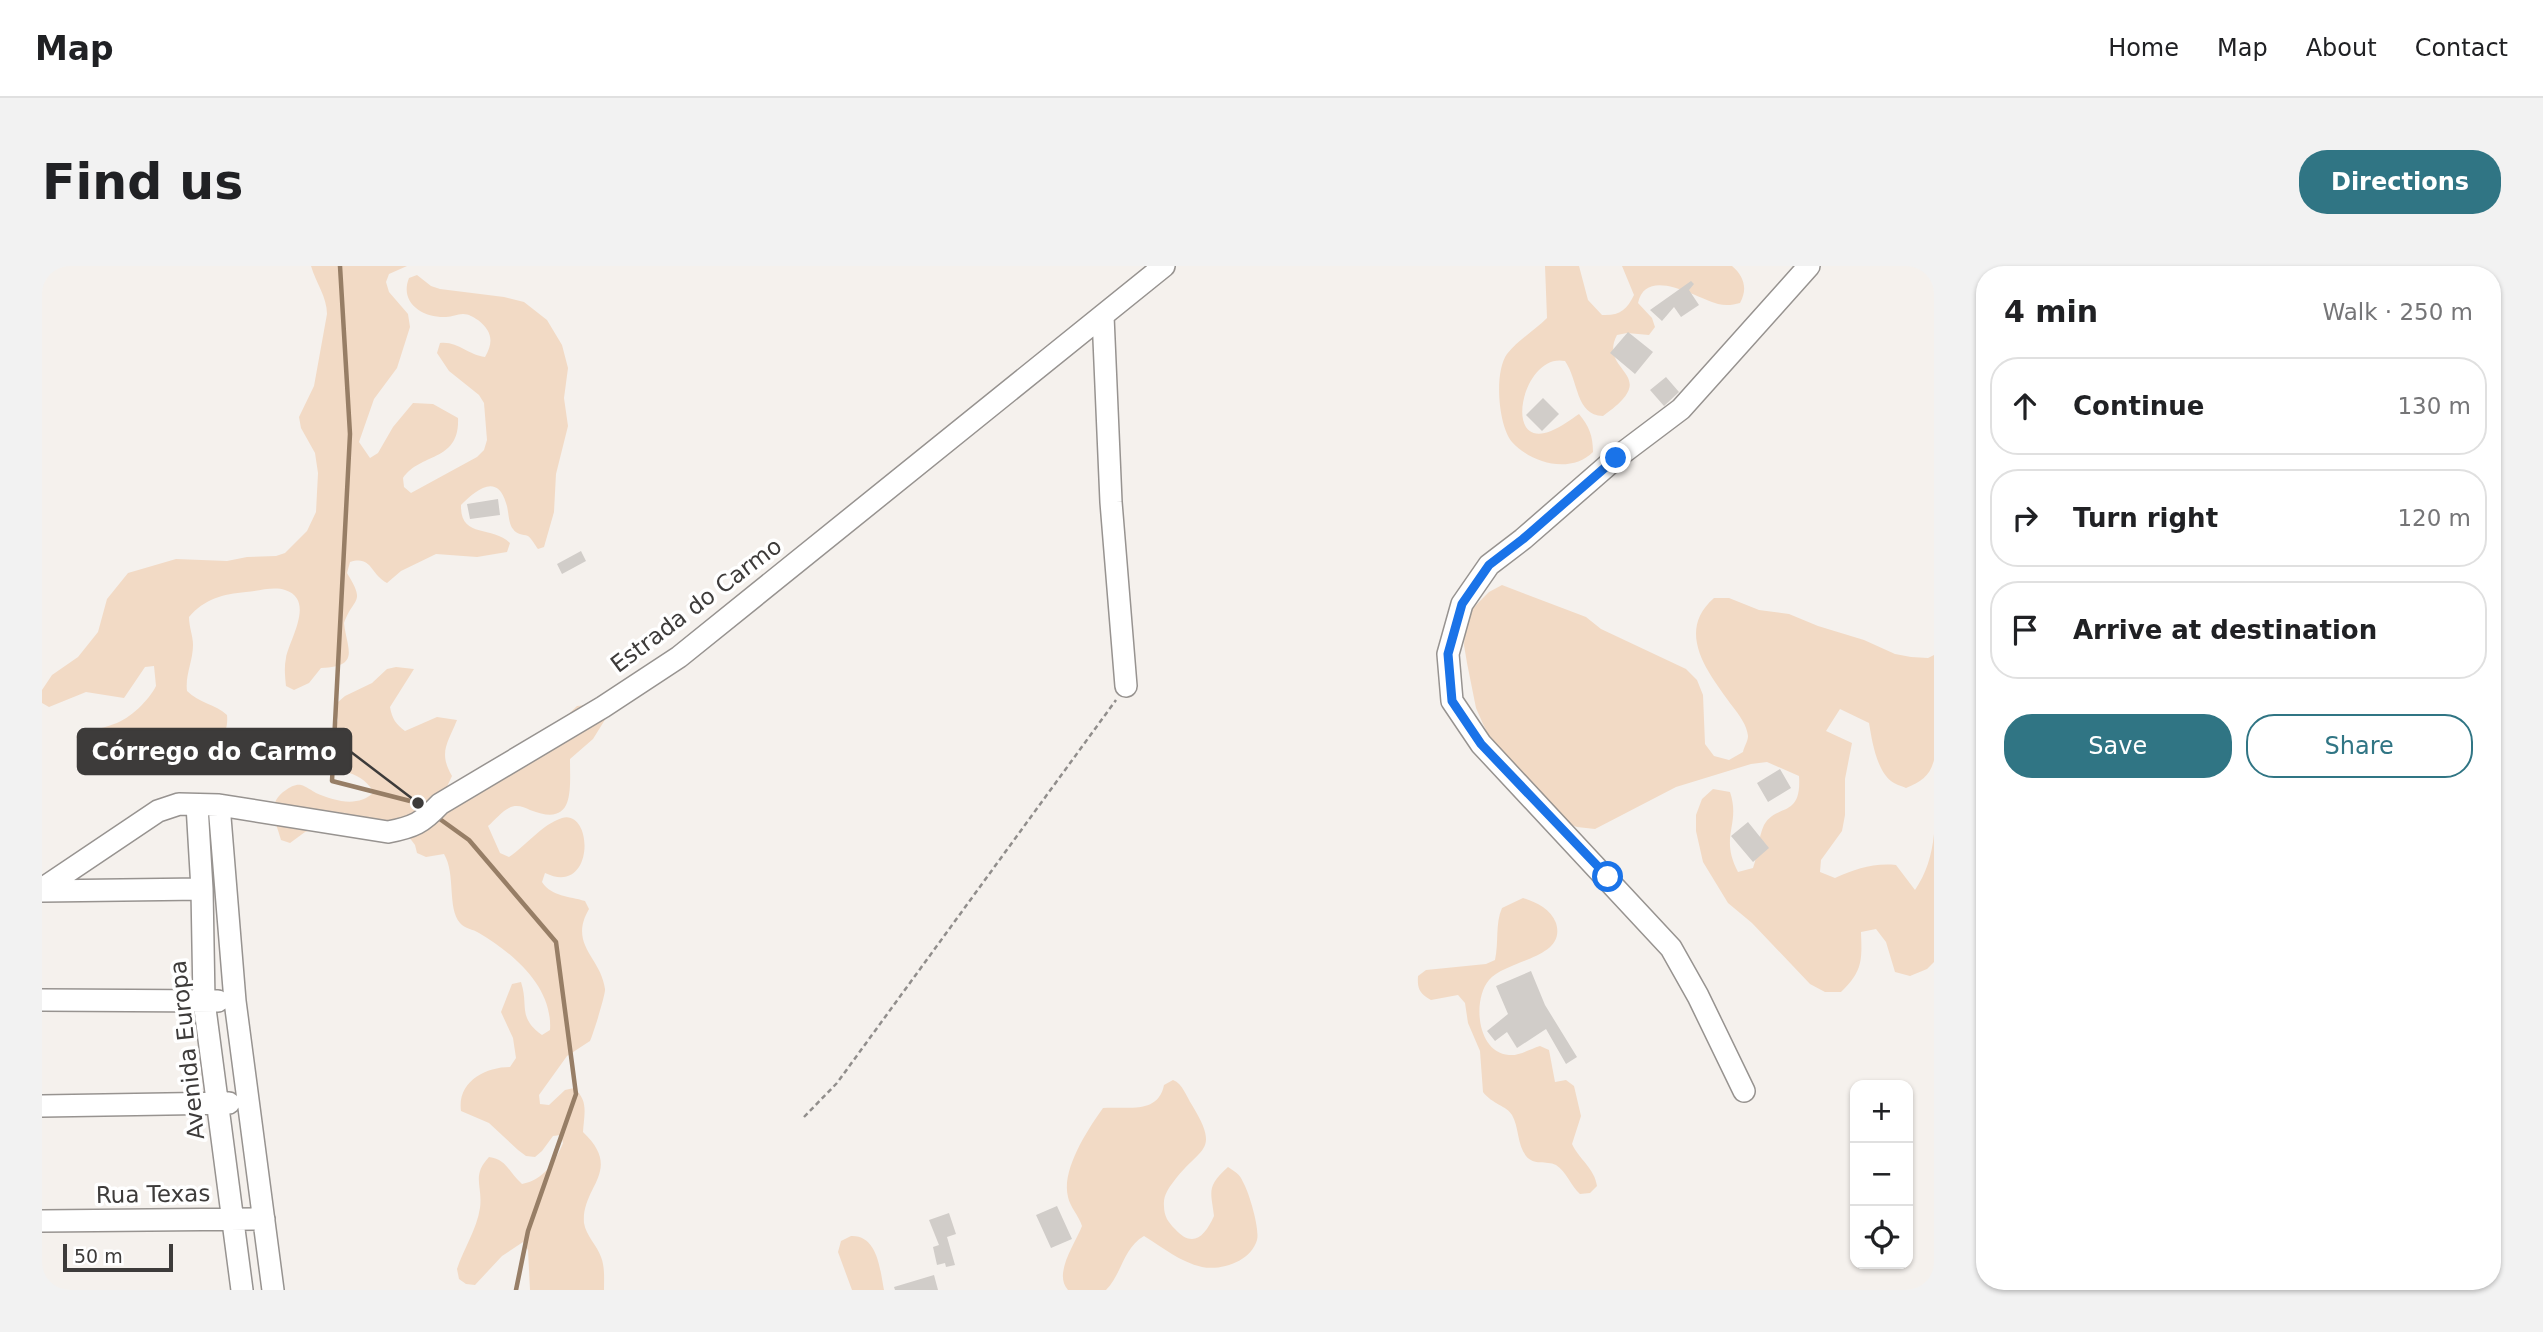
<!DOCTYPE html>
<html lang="en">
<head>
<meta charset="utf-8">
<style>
	:root { --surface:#fff; --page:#f2f2f2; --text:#202124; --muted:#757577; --line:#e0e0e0; --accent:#307584 }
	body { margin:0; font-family:"DejaVu Sans",sans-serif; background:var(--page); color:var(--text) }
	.controls { position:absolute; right:21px; bottom:21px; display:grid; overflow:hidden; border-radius:14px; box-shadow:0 2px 5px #0004 }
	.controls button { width:63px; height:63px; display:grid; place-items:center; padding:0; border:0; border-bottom:2px solid var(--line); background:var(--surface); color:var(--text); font:35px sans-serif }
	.scale { position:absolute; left:21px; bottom:18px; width:110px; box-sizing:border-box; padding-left:7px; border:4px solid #3d3b3a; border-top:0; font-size:19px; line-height:24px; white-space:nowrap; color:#3d3b3a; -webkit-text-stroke:5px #fff; paint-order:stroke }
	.stop { position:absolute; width:21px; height:21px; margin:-16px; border:5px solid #1a73e8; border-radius:50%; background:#fff }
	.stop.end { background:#1a73e8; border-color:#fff; box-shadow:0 2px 7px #0008 }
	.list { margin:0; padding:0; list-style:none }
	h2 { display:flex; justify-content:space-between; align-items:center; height:91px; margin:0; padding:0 28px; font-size:30px }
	h2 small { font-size:23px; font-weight:400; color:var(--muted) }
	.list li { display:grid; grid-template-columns:46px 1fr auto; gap:21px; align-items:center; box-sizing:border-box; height:98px; margin:0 14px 14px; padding:0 14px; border:2px solid var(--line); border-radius:28px }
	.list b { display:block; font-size:26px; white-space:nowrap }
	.list em { font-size:23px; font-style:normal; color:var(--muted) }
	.actions { display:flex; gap:14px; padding:21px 28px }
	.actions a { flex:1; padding:16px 0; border:2px solid var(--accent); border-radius:28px; text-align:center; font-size:24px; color:var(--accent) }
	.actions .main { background:var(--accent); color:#fff }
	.icon { flex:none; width:38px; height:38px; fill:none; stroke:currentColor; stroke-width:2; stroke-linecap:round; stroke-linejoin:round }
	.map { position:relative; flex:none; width:1892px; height:1024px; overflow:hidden; border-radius:28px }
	header { display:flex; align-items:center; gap:42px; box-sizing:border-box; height:98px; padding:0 35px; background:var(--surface); border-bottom:2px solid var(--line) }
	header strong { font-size:33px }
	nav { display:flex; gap:38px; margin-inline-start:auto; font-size:24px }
	.intro { display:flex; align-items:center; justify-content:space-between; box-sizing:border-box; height:168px; padding:0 42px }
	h1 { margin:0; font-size:49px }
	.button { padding:18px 32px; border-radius:28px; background:var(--accent); color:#fff; font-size:24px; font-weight:700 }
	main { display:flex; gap:42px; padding:0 42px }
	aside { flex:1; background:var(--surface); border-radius:28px; box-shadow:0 2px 5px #0004 }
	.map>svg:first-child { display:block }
	.green { fill:#f2dac5 }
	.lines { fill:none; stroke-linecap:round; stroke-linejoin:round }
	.stream { stroke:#977e66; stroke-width:4.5 }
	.building { fill:#d1cdc9 }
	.minor-casing { stroke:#979390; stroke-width:24 }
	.path { stroke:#918e8c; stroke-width:2.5; stroke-dasharray:5 3.5; stroke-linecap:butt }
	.minor { stroke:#fff; stroke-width:21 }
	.route { stroke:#1a73e8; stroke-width:9 }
	.labels { text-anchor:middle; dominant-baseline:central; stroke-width:7; stroke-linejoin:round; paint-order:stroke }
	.street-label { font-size:23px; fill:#3d3b3a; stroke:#fff }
	.leader { fill:none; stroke:#3d3b3a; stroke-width:2.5 }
	.callout-dot { fill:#3d3b3a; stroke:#fff; stroke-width:2.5 }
	.callout { fill:#3d3b3a; stroke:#3d3b3a; stroke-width:2.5 }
	.callout-label { font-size:24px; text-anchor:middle; font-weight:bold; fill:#fff }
</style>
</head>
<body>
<header>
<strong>Map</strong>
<nav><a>Home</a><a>Map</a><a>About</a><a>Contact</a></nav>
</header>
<div class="intro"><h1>Find us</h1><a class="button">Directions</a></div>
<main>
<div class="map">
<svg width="1892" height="1024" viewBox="0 0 1892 1024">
	<rect width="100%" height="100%" fill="#f5f1ed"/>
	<!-- green -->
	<path class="green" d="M269 0H365L347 8 344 16 347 26 366 48 368 61 355 102 332 133 317 176 328 192 336 187 351 161 371 137 391 138 416 152C418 196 379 186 361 212L362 221 369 227 435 191 442 184 445 174 442 137 437 129 407 105 395 87 398 77C416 75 426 89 443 91 452 76 450 65 436 54 431 51 427 48 421 48 415 48 410 51 404 51 381 52 357 37 367 12L375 9 389 20 398 23 462 31 482 36 505 54 520 79 526 102 522 132 526 160 514 208 512 246 502 281 496 283C493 279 490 273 486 270 480 268 475 269 471 263 466 257 467 245 464 237 455 206 433 225 419 239 418 273 450 259 468 277L465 286 435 291 394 288 359 305 345 317C328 308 330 289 308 296L305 307C324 338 312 330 302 357 305 384 319 400 279 402L267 417 252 424 244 420C243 410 242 401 244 392 247 374 274 334 243 324 232 320 216 325 204 326 181 328 162 333 147 351 147 361 151 370 151 379 151 395 143 409 145 425 157 437 173 438 185 449 187 467 176 484 161 495L154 489H145L139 496 121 502 113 498 111 470 103 467C78 482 58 497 34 471 46 464 59 463 72 458 88 453 107 434 114 420L112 400 103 401 82 432 44 426 7 441 0 437V424L10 409 36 391 56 366 65 333 86 307 134 293 185 295 205 291 234 290 243 287 265 265 274 246 276 207 273 187 259 162 257 151 272 120 285 48C285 31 274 17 269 0Z
		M1503 0H1537L1546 34 1560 49C1577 50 1585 44 1592 29L1580 0H1690C1702 10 1706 23 1698 37 1691 39 1684 40 1676 38 1653 31 1604 0 1596 37L1610 52 1613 61 1607 69 1585 67 1575 69C1555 107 1623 107 1561 150 1533 149 1537 115 1523 95 1481 86 1459 185 1509 165 1519 161 1528 154 1537 148 1547 160 1551 170 1551 186 1529 208 1490 198 1470 176 1456 159 1452 106 1465 88 1476 74 1492 65 1505 52Z
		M1460 319 1544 351 1559 363 1644 403 1655 414 1661 429 1663 478 1672 490 1687 494 1701 486C1702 481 1706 475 1706 470 1705 459 1697 449 1691 441 1668 409 1632 367 1672 332H1687L1717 344 1747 348 1776 360 1822 374 1853 388 1869 391 1886 392 1892 389V494C1888 510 1879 516 1864 522 1860 520 1852 518 1849 515 1834 503 1830 474 1827 457L1798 443 1784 465 1810 477 1803 513V549L1800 565 1779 594 1778 606 1793 612C1814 603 1830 597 1854 599L1873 624C1884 608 1890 589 1892 568V696L1885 703 1868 710 1853 706 1844 676 1834 663 1819 666C1820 694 1821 705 1799 726H1783L1768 718 1710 657 1686 637 1661 596 1654 565V549L1660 533 1671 523 1688 526C1699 559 1677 570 1696 606L1711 602C1716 588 1716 572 1722 559 1734 537 1760 553 1757 510L1725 496 1709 498 1634 521 1553 563 1535 561 1519 555 1477 509 1448 472 1441 458 1434 442 1425 397 1422 379 1424 349 1447 326Z
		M354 401 372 403 348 441C350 453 354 458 363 465L395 451 415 454C406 477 396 486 410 510L402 527 423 535 449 520 474 500 535 440 554 438 569 444 551 473 528 493C528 525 533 562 488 544 482 541 474 538 467 542 460 545 453 554 446 560L458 587 467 591C485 579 499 559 520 552 552 543 553 631 503 607L500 616C510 631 527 630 543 635L547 643C526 679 559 691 563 723 564 727 551 769 548 775L525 790 497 829 498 838 507 839 523 824 532 822C547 835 542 848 541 866 582 905 539 920 542 957 544 970 555 979 559 991 563 1001 562 1013 562 1024H488L486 984 481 976 460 990 433 1019 424 1018 417 1013 415 1003C421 984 435 963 438 942 441 920 429 910 447 891 465 893 467 907 480 918 501 914 513 897 521 877L519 869 511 870 500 885 493 891 484 890 476 884 447 857 419 845C415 816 443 801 468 801L474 792 471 772 459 746 470 718 479 716C487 740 475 751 500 769L508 764C511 721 471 687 437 667 431 663 423 663 418 657 405 642 414 608 402 588L384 591 375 587 373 579 367 571 272 563 263 566 248 577 239 574C234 555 223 538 244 524 248 521 254 518 259 519 264 520 270 525 274 527 293 535 316 542 332 526 313 497 288 511 266 491L276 474 293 463 296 454 294 446 296 436 303 430 330 417 345 403Z
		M1481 632C1494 636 1509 643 1514 657 1525 693 1465 693 1447 714 1430 734 1435 787 1467 789 1477 790 1488 783 1498 780L1507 784 1513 816 1524 814 1532 820 1539 850 1530 878C1537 893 1553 903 1555 920L1548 927 1538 928C1529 920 1524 905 1514 899 1504 894 1492 900 1484 890 1475 878 1477 861 1470 849 1465 840 1450 838 1441 826L1438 785 1426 757 1423 737 1416 729 1389 734C1378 728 1375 723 1376 710L1384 704 1444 698 1453 694C1457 676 1453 658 1460 642Z
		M1131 814C1141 818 1144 830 1150 839 1179 887 1158 880 1132 915 1126 923 1121 930 1122 940 1122 950 1126 956 1133 963 1151 983 1163 970 1172 950 1169 925 1164 921 1186 901 1192 905 1198 908 1201 916 1207 926 1218 963 1215 974 1209 995 1180 1005 1160 1001 1138 996 1120 981 1102 970 1081 982 1080 1008 1064 1024H1026C1011 1008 1033 978 1040 960 1037 950 1028 941 1026 931 1019 904 1046 863 1061 842 1085 840 1116 849 1122 819Z
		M809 970C836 969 838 1004 842 1024H810L796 986 799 975Z"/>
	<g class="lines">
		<!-- stream -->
		<path class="stream" d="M298 0 308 168 290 515 376 537 385 544
			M395 551 427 574 514 676 534 828 486 965 474 1024"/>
	</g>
	<!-- building -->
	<path class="building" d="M1649 15 1652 18 1647 24 1657 39 1639 51 1632 41 1620 55 1608 44Z
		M1586 66 1611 86 1593 108 1568 87Z
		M1624 111 1637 126 1622 140 1608 124Z
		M1501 132 1517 148 1500 165 1484 149Z
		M456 233 458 249 428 253 425 238Z
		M539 285 544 295 520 308 515 298Z
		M1738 503 1749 522 1726 536 1715 517Z
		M1706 556 1727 582 1711 596 1689 570Z
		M1489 705 1503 739 1535 791 1524 798 1504 763 1475 782 1465 766 1453 775 1445 765 1466 748 1454 720Z
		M1015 940 1030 973 1009 982 994 949Z
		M907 947 914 968 905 971 913 999 904 1001 903 997 895 999 891 981 897 979 887 954Z
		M892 1009 896 1024H853L852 1021Z"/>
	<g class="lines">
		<defs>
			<path id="minor" d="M1061 50 1069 236 1084 420
				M155 539 160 623 162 735 200 1024
				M177 539 193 735 231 1024
				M0 623 116 545 137 538 177 539 346 566C372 561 380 557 398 538L561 441 637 391 1122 0
				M0 625 160 623
				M0 734 176 735
				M1702 825 1656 730 1629 682 1439 478 1410 435 1406 388 1420 338 1447 299 1481 273 1574 192 1639 143 1767 0
				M0 840 187 837
				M0 955 222 953"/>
		</defs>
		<!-- minor casing -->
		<use href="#minor" class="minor-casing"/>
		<!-- path -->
		<path class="path" d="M762 851 795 817 1074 434"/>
		<!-- minor -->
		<use href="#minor" class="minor"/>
	</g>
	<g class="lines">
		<!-- route -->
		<path class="route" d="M1566 611 1439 478 1410 435 1406 388 1420 338 1447 299 1481 273 1574 192"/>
	</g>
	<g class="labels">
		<!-- street labels -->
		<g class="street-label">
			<text transform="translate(654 339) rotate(-37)">Estrada do Carmo</text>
			<text transform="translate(145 784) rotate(-96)">Avenida Europa</text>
			<text transform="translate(111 928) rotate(-1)">Rua Texas</text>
		</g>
	</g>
	<!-- callouts -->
	<path class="leader" d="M376 537L309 486"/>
	<circle class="callout-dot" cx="376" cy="537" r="7"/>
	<rect class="callout" x="36" y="463" width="273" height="45" rx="7"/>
	<g class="callout-label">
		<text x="172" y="494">Córrego do Carmo</text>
	</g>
</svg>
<div class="controls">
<button>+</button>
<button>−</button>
<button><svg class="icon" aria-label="locate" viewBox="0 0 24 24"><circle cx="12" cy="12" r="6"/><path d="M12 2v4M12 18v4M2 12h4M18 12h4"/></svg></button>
</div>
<div class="scale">50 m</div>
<div class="stop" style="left:1566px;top:611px"></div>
<div class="stop end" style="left:1574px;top:192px"></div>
</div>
<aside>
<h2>4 min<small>Walk · 250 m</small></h2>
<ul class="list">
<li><svg class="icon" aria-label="ahead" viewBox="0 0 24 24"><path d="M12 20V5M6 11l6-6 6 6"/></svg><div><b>Continue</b></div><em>130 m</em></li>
<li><svg class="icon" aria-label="right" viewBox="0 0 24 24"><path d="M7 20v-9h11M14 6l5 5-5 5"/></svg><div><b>Turn right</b></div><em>120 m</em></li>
<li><svg class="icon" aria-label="arrive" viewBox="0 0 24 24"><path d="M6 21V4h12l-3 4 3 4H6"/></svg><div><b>Arrive at destination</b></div></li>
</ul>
<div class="actions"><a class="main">Save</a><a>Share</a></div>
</aside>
</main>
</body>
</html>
